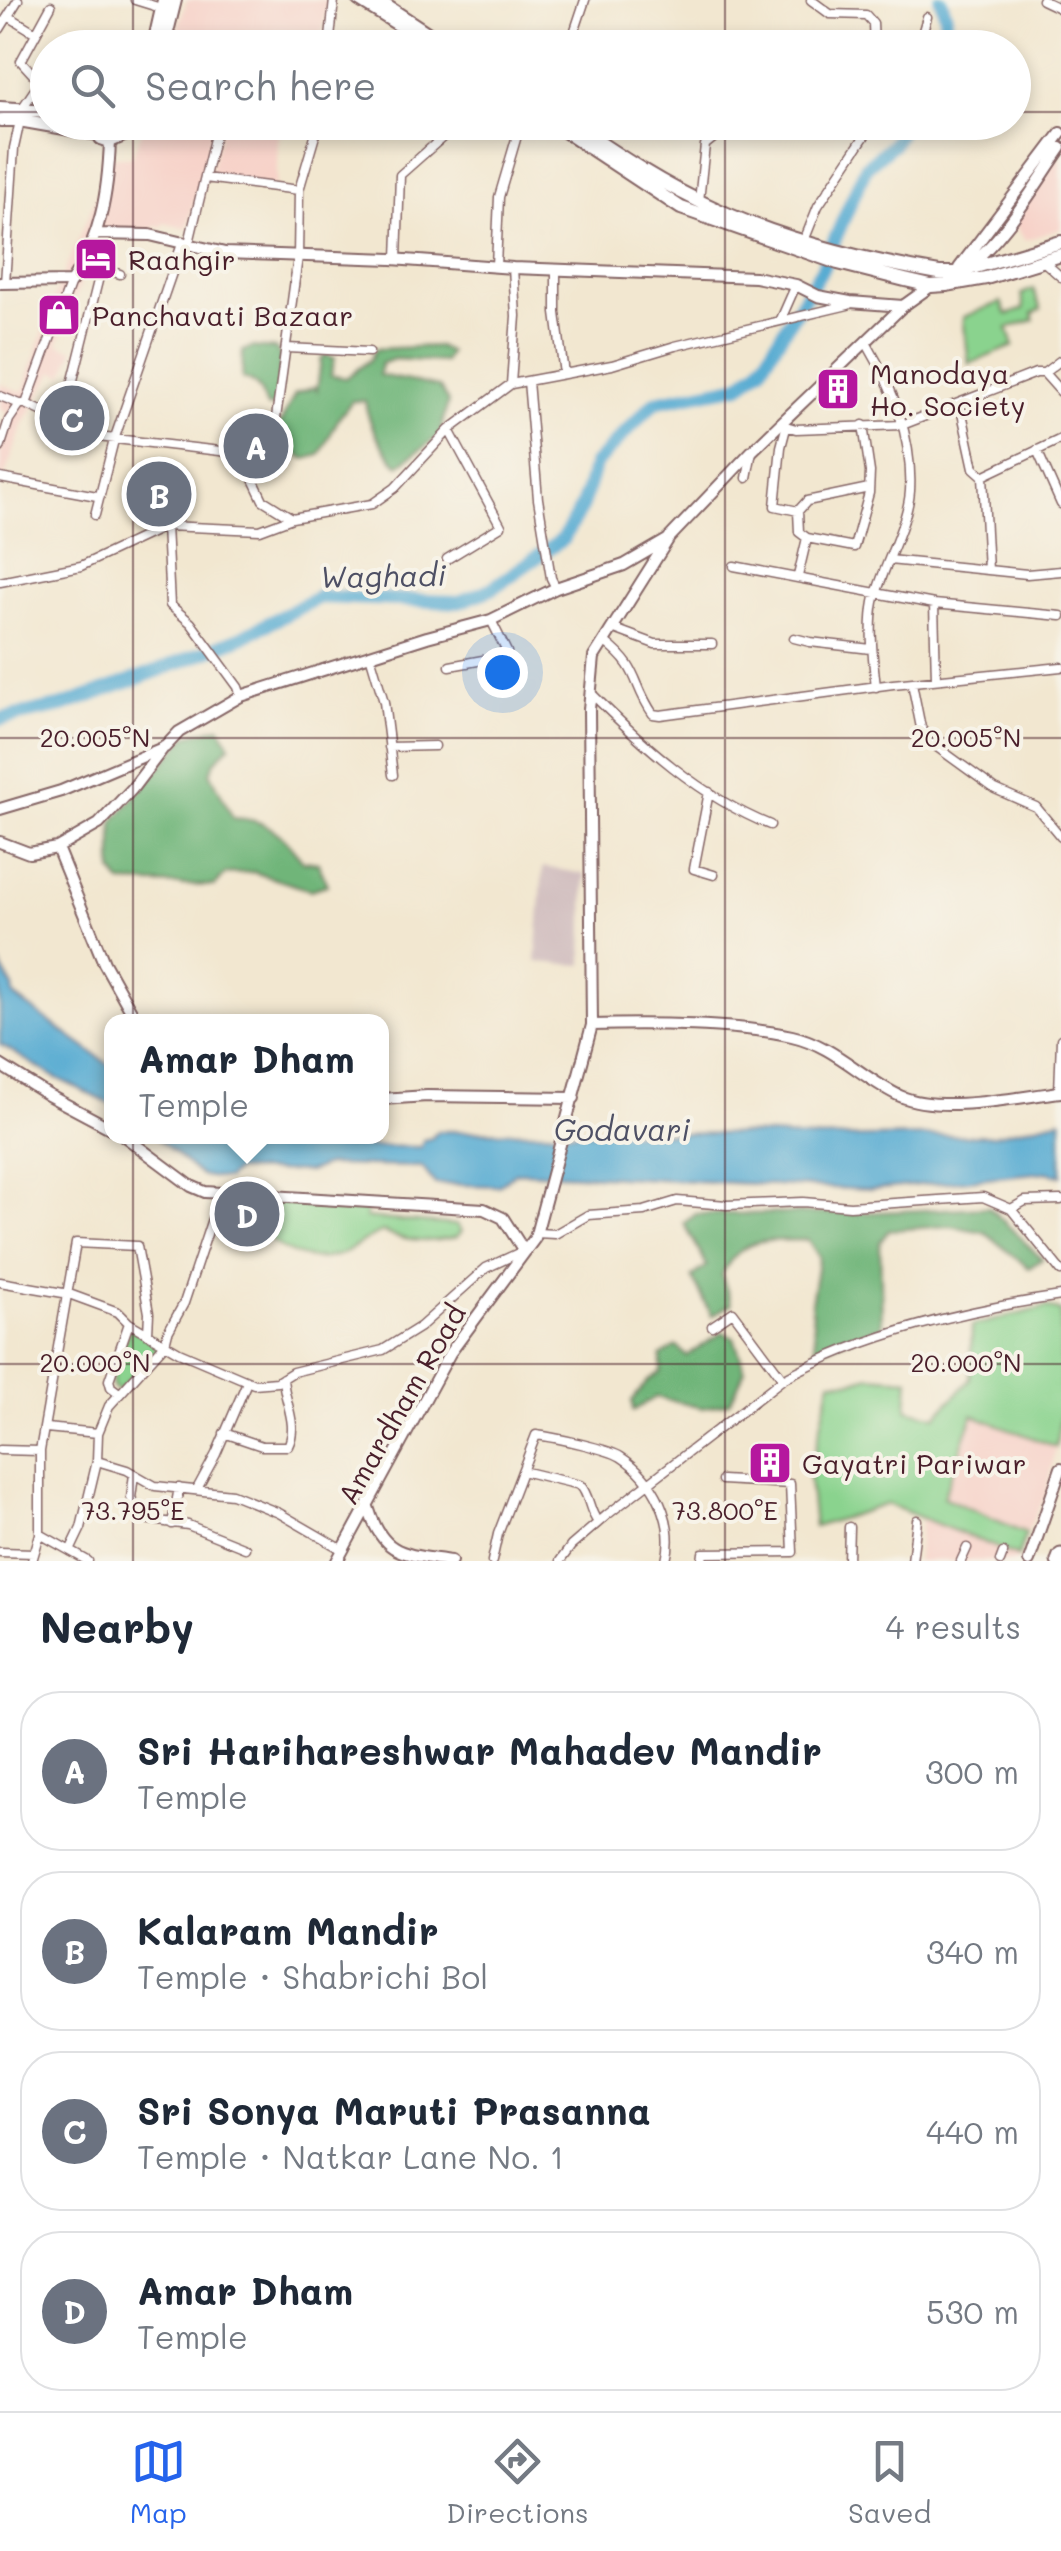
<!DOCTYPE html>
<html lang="en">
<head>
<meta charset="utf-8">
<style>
	:root { --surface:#fff; --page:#f2f2f3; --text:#1f2937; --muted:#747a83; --line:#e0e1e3; --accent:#2563eb }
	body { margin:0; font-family:Mali,sans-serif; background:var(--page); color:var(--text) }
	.you { position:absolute; left:502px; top:672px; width:35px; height:35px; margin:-25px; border:8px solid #fff; border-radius:50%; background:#1a73e8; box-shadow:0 0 0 15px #1a73e833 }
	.badge { display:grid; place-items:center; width:65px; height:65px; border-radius:50%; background:var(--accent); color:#fff; font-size:32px; font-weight:700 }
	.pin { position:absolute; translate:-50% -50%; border:5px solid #fff; box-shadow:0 2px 10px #0006 }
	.popup { position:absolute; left:104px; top:1014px; width:285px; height:130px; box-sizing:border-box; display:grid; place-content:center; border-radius:20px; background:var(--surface); filter:drop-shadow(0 2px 8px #0005); font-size:32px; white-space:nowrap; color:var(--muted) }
	.popup b { font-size:38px; color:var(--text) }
	.popup::after { content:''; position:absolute; left:50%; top:100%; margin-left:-20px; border:20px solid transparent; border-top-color:var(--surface) }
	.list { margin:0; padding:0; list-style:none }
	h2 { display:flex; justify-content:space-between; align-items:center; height:130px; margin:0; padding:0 40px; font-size:42px }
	h2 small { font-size:32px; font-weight:400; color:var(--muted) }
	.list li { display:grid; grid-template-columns:65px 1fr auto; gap:30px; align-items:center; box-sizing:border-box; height:160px; margin:0 20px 20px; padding:0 20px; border:2px solid var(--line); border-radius:40px }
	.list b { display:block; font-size:38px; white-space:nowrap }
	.list p { margin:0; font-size:32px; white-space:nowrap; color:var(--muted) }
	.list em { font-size:32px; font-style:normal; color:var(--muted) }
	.icon { flex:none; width:55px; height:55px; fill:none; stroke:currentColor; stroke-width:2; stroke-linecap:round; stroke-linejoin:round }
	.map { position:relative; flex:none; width:1061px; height:1561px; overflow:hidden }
	.search { position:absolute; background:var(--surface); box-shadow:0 5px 15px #0003; left:30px; right:30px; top:30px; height:110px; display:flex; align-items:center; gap:25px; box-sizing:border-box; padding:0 35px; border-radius:55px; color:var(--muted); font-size:38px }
	.sheet { height:850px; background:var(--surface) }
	nav { display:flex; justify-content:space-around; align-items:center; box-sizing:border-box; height:140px; border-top:2px solid var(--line); background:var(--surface); font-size:28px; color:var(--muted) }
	nav a { display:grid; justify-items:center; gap:5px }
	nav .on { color:var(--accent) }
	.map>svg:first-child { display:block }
	.built { fill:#f7d1c8 }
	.industrial { fill:#d2bfc0 }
	.green { fill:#8ad38e; stroke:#6a795c; stroke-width:2.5 }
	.forest { fill:#6fb579; stroke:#5c6a52; stroke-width:2.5 }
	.water { fill:#56abd2; stroke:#50657e; stroke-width:2.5 }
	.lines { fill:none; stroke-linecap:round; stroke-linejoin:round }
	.river { stroke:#56abd2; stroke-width:14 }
	.minor-casing { stroke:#856565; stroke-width:11 }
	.tertiary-casing { stroke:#856565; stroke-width:14 }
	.primary-casing { stroke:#856565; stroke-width:16 }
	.motorway-casing { stroke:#856565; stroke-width:19 }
	.minor { stroke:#fff; stroke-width:8 }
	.tertiary { stroke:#fff; stroke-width:10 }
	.primary { stroke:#fff; stroke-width:12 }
	.motorway { stroke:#fff; stroke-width:15 }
	.ticks { fill:none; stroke:#4a1f2b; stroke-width:2.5; stroke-opacity:0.45 }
	.labels { text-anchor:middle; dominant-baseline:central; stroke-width:8; stroke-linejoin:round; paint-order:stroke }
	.poi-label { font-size:28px; fill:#4a1f2b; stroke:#f7f3e8; text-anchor:start }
	.street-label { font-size:28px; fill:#4a1f2b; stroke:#f7f3e8 }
	.water-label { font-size:30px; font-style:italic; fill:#4e5065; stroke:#f7f3e8 }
	.ticks-label { font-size:25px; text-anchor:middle; fill:#4a1f2b; stroke:#f7f3e8; stroke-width:8; stroke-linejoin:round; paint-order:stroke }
</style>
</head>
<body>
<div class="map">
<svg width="1061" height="1561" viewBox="0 0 1061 1561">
	<rect width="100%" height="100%" fill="#f7f3e8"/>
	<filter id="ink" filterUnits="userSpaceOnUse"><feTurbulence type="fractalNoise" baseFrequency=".01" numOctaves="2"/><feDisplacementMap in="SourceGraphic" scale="20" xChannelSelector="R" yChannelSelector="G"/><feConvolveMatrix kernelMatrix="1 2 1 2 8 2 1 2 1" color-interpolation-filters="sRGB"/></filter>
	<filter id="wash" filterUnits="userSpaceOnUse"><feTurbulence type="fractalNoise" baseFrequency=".0048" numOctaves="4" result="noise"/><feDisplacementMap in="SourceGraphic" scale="40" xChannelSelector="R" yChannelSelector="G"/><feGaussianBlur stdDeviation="2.25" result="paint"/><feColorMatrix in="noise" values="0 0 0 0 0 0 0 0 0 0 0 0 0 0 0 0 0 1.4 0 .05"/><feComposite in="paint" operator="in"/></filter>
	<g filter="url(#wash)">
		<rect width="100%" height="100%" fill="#f2e7d0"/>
		<!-- built -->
		<path class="built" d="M187 0H328L320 47 176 33Z
			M145 123H214L187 229 164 223 162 227 155 225 153 230 108 229 80 285 58 344 74 350 64 375 54 371 24 423 0 489V433L7 412 0 409V384L23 392 59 284 100 188 103 157H132Z
			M223 123H279L276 186 209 177Z
			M1057 157 1061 161V229L1025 240 1013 223Z
			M973 1414 1056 1447 1045 1497 1026 1533 943 1497Z
			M922 1515 1018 1556 1016 1561H917Z"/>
		<!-- industrial -->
		<path class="industrial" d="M543 867 585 874 583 965 536 962Z"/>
		<!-- green -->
		<path class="green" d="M1033 289 1041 309 1033 313 1034 320 1008 328 1014 346 969 364 963 317 1001 302 1007 315 1024 309 1022 294Z
			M262 1198 366 1206V1218L457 1225 461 1231 457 1237C430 1243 408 1243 383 1232 367 1237 356 1248 341 1254 309 1267 277 1250 256 1226L261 1222Z
			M1047 1307 1061 1312V1412L1056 1447 973 1415 943 1497 1026 1533 1018 1556 887 1504 814 1527 809 1477 831 1381H854L869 1376 909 1379 907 1409 936 1416 970 1380 972 1326Z
			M130 1326 162 1344 119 1391 113 1387 112 1379Z"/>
		<!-- forest -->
		<path class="forest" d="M437 346 449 352 444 362 394 359 381 364 379 375 439 387 448 402 439 436 399 465C382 450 368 423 365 401H352L339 418 320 455 306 459 281 445 275 434 295 394 315 387 317 390 321 360 325 355 335 358 331 375 346 378 371 359 375 349Z
			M252 347 276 349 281 357 276 405 267 407C261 392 258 382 242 378L243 351Z
			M220 727 230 745 216 760 210 772 233 818C270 819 281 834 303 861L318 863 327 885 310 890 253 872 225 874 215 886 121 883 113 871V822L188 735Z
			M989 1207 1042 1259 1029 1268 984 1232 950 1226 889 1230 880 1242 882 1326 816 1351 811 1303 819 1257 808 1240C768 1241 741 1235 722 1275L731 1304 712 1316 692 1277 707 1266 684 1223 696 1214 857 1213Z
			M723 1332 734 1338 745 1370 730 1402 703 1408 656 1397 633 1411 632 1401 649 1380 661 1372V1356L677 1346 686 1356Z"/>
		<!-- water -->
		<path class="water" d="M0 964 13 988 14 996 112 1067V1105L52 1076 0 1044Z
			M1061 1119V1176L1046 1172 871 1190 522 1172 515 1173 498 1186 435 1184 422 1167 326 1165 308 1172 236 1170 227 1179 201 1176 156 1137H215L225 1143 238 1145 421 1147 423 1140 432 1138 437 1131 759 1134 808 1138 994 1135Z"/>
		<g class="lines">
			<!-- river -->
			<path class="river" d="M941 0 946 16 943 48
				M0 719 63 706 165 668 242 637 319 597 459 602 491 589 563 539 582 506 595 464 655 402 740 385 760 369 822 269 866 167 893 144 905 122"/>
		</g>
	</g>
	<g filter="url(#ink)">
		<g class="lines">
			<defs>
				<path id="minor" d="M135 0 161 8
					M811 0 830 14 866 15 873 23 874 48
					M1042 0 1061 9
					M8 16 36 33
					M0 29 18 0
					M165 36 262 48
					M329 48 334 0
					M569 48 585 0
					M918 48 927 17
					M205 178 299 190
					M699 201 705 145 730 125 742 122
					M804 241 818 206 874 122
					M189 243 218 122
					M397 259 400 175 460 122
					M1043 261 1061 277
					M83 263 120 274
					M496 266 499 197 521 122
					M556 269V313L564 374
					M5 283 14 148 23 107 40 82 21 61 51 6
					M781 319 796 285
					M867 344C893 388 913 439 910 491 908 524 882 568 874 602 869 629 873 659 876 687
					M287 348 369 352
					M1044 373 1061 360
					M528 381 538 499 551 578 556 588
					M511 384 516 316 513 268
					M0 396 20 404
					M26 404 98 437 255 455
					M960 404 974 468 983 476
					M69 423 76 393 71 388 99 277 106 270
					M779 424 796 429 902 425 1036 373H1044L1061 392
					M786 428 781 447 775 506 798 511 807 501 869 488
					M1061 439 983 476 988 570 1027 574 1061 571
					M0 448 9 420 20 404H26L71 282
					M1037 450 1061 504
					M0 478 97 496
					M747 478 752 451
					M798 511 799 532 807 538 854 547 869 493 870 472 863 425
					M95 515 114 440 183 241
					M292 518 263 500 250 473 255 455 262 450 276 418 298 257 299 190 319 122
					M166 526 170 605 191 623 238 687 241 696
					M447 559 501 526 449 430
					M889 560 988 570
					M734 566 934 604 1061 616
					M798 576 807 538
					M0 582 81 566 166 526 260 530 292 518 372 504 395 488 449 430 511 384 612 365 675 346 848 305
					M934 604 936 679
					M612 628 655 644H712
					M794 638 810 642 871 649
					M605 642C641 670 631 682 653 714L660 715 893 684 1061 667
					M370 655 384 702 393 775
					M450 666 505 656 507 652 491 620
					M912 683 921 728 930 742 995 789 1036 807 1061 837
					M590 692C643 745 699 796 770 825
					M389 747 435 746
					M709 792 694 869 714 875
					M1059 1092 1061 1039
					M1061 1200 1025 1201 1011 1209 1061 1271
					M536 1233 555 1234 588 1215 644 1211 677 1201 727 1205 803 1202 850 1206 983 1197 1011 1209
					M0 1282 69 1294 118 1312 129 1323 179 1352 254 1384 277 1382 293 1372 383 1350 420 1327 486 1268 523 1251
					M712 1326 733 1312 783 1379
					M119 1393 111 1387 109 1380 129 1323
					M46 1428 98 1433 97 1461 127 1470 155 1486 232 1494 279 1513 343 1550
					M98 1433 109 1406 165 1344 168 1332 184 1303 220 1195
					M224 1433 262 1446H288C299 1424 284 1402 283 1378
					M0 1450 40 1451
					M522 1471 580 1485C590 1495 588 1510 598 1522
					M134 1474 131 1498 144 1519 188 1525 245 1548
					M197 1489 216 1454 247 1382
					M172 1524 179 1488
					M40 1534 88 1561
					M70 1551 81 1528 97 1461
					M0 1552 34 1553
					M32 1561 40 1534V1451L76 1243 137 1246 149 1313 148 1333
					M492 1561 498 1534 536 1435C553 1437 609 1449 621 1457 655 1479 676 1522 666 1561
					M560 1561 571 1546 607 1515 783 1379C864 1334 970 1309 1061 1296
					M702 1561 703 1553 793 1552 790 1484 722 1480
					M848 1561 849 1527
					M912 1561 917 1520
					M961 1561 967 1548
					M1000 1561 1003 1553"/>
				<path id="tertiary" d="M95 234 150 235 225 253 392 259 513 268 755 277 796 285 818 296 850 302 903 306
					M959 268 1061 133
					M964 268C1002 244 1035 185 1061 148
					M0 283 71 282C101 236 108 195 110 141
					M0 809 61 791 165 747 179 732 241 696 427 637 491 620 556 588 624 565 667 540
					M0 842 29 853 57 848 104 963 137 1022
					M57 848 99 824 132 789 164 747
					M592 1025C649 1023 737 1024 792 1036 833 1045 863 1079 900 1096 941 1114 1017 1097 1061 1092
					M0 1065 48 1095 112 1129
					M382 1099 427 1096 574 1098
					M124 1136 191 1186 205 1192 484 1209 503 1218 524 1251
					M368 1507C383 1557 405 1554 451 1561
					M337 1561 450 1353 535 1238 592 1025 589 709 594 657 669 538 752 451 903 306 931 286
					M1029 1561 1061 1468"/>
				<path id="primary" d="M359 0 436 48
					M377 0 450 48
					M153 48 164 0
					M163 48 175 0
					M0 108 48 111
					M0 120H19L99 134
					M96 122 101 138 110 141 124 135 126 122
					M551 122 681 208 838 263 905 280 931 286 946 285 986 278 1061 255
					M569 122C616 154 664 186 716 209 786 241 863 260 939 273H955L1061 242"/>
				<path id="motorway" d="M1059 1561 1061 1556"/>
			</defs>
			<!-- minor casing -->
			<use href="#minor" class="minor-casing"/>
			<!-- tertiary casing -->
			<use href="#tertiary" class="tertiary-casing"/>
			<!-- primary casing -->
			<use href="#primary" class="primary-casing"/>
			<!-- motorway casing -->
			<use href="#motorway" class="motorway-casing"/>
			<!-- minor -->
			<use href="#minor" class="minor"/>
			<!-- tertiary -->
			<use href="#tertiary" class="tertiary"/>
			<!-- primary -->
			<use href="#primary" class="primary"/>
			<!-- motorway -->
			<use href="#motorway" class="motorway"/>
		</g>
	</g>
	<!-- ticks -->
	<path class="ticks" d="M133 0V48M725 0V48M0 112H48M1014 112H1061M133 122V1561M725 122V1561M0 738H1061M0 1364H1061"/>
	<!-- icons -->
	<defs>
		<symbol id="hotel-square" viewBox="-11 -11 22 22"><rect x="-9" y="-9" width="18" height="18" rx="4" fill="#b5179e" stroke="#f7f3e8"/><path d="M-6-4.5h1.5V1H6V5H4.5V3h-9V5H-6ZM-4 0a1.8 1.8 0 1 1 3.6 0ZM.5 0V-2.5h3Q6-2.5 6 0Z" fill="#fff"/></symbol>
		<symbol id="shop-square" viewBox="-11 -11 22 22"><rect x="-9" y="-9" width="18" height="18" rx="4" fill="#b5179e" stroke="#f7f3e8"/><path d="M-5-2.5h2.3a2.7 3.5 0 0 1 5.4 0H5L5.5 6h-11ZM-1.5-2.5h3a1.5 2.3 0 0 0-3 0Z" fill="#fff"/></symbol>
		<symbol id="building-square" viewBox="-11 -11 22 22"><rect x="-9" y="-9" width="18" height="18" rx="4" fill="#b5179e" stroke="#f7f3e8"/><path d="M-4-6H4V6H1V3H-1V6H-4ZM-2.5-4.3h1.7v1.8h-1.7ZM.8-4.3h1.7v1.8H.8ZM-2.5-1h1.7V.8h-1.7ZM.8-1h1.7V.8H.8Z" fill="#fff"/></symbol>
	</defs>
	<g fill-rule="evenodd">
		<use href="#hotel-square" x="71" y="234" width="50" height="50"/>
		<use href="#shop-square" x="34" y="290" width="50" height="50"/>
		<use href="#building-square" x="813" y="364" width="50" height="50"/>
		<use href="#building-square" x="745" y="1438" width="50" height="50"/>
	</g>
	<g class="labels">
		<!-- poi labels -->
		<g class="poi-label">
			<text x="128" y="259">Raahgir</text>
			<text x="92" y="315">Panchavati Bazaar</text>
			<text x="870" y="373">Manodaya<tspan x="870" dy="32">Ho. Society</tspan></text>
			<text x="802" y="1463">Gayatri Pariwar</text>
		</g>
		<!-- street labels -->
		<g class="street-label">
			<text transform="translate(401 1404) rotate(-60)">Amardham Road</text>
		</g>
		<!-- water labels -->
		<g class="water-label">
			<text transform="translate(383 575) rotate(-1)">Waghadi</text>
			<text x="622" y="1129">Godavari</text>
		</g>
	</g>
	<g class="ticks-label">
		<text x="95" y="747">20.005°N</text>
		<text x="966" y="747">20.005°N</text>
		<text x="95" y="1372">20.000°N</text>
		<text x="966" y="1372">20.000°N</text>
		<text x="133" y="1520">73.795°E</text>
		<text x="725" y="1520">73.800°E</text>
	</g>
</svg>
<div class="you"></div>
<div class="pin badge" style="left:256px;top:446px;background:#6b7280">A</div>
<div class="pin badge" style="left:159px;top:494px;background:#6b7280">B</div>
<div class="pin badge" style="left:72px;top:418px;background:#6b7280">C</div>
<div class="pin badge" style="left:247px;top:1214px;background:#6b7280">D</div>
<div class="popup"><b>Amar Dham</b>Temple</div>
<div class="search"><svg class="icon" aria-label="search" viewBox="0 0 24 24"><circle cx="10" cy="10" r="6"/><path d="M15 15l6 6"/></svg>Search here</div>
</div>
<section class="sheet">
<h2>Nearby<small>4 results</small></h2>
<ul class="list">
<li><span class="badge" style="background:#6b7280">A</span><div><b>Sri Harihareshwar Mahadev Mandir</b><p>Temple</p></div><em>300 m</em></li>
<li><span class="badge" style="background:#6b7280">B</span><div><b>Kalaram Mandir</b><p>Temple · Shabrichi Bol</p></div><em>340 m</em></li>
<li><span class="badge" style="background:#6b7280">C</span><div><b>Sri Sonya Maruti Prasanna</b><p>Temple · Natkar Lane No. 1</p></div><em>440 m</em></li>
<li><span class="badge" style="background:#6b7280">D</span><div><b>Amar Dham</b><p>Temple</p></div><em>530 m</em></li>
</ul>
</section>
<nav>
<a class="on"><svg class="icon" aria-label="map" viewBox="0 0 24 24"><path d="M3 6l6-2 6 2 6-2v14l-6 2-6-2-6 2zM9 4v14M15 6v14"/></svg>Map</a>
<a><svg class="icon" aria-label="directions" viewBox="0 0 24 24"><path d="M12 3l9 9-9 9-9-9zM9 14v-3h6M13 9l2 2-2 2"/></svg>Directions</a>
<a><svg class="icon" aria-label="saved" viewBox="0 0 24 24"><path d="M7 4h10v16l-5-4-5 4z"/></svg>Saved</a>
</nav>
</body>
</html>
